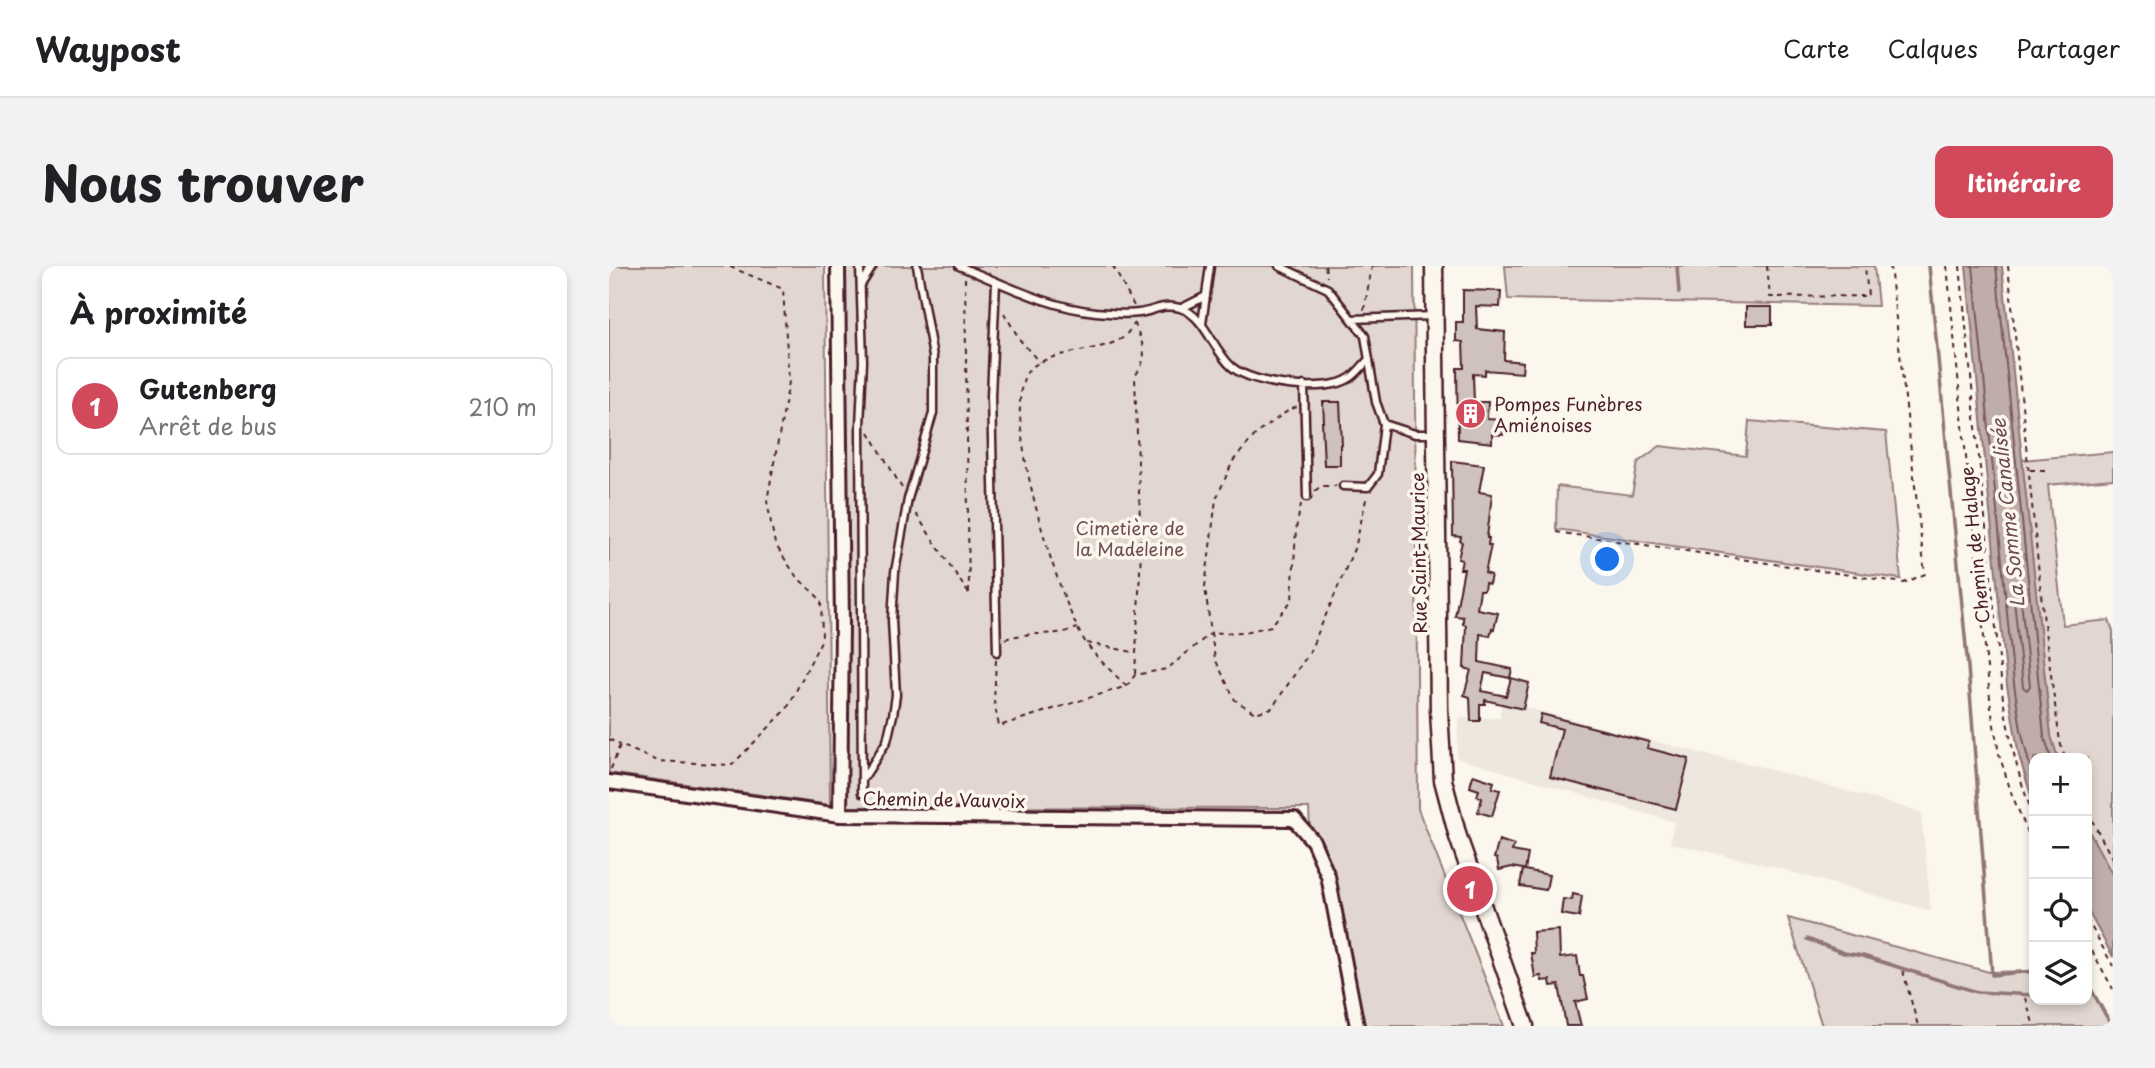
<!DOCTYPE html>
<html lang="fr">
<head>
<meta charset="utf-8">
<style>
	:root { --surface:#fff; --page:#f2f2f2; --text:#202124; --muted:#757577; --line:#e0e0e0; --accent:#d1495b }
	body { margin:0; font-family:"Playpen Sans",sans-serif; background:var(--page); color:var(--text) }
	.controls { position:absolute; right:21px; bottom:21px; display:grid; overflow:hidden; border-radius:14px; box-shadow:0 4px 10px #0003 }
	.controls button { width:63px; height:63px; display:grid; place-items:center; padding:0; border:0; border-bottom:2px solid var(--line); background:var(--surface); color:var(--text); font:35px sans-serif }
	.you { position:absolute; left:999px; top:294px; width:24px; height:24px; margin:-18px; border:5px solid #fff; border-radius:50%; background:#1a73e8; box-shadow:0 0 0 10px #1a73e833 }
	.badge { display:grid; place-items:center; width:46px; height:46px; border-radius:50%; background:var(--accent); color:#fff; font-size:23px; font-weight:700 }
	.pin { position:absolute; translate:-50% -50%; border:4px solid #fff; box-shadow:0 2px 7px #0006 }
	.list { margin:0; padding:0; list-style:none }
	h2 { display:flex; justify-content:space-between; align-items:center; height:91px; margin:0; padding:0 28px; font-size:30px }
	h2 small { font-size:23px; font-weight:400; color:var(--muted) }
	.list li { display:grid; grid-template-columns:46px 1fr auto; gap:21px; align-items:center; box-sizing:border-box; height:98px; margin:0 14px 14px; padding:0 14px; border:2px solid var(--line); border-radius:14px }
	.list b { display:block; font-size:26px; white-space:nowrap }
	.list p { margin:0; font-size:23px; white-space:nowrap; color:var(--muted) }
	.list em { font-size:23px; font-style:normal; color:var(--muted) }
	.icon { flex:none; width:38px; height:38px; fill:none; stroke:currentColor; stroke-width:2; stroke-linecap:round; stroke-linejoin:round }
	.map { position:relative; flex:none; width:1504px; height:760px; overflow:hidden; border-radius:14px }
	header { display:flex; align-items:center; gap:42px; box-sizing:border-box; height:98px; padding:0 35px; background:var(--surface); border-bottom:2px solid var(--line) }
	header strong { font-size:33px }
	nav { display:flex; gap:38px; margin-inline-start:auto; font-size:24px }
	.intro { display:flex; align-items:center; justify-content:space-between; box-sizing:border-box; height:168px; padding:0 42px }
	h1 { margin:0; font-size:49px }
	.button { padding:18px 32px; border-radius:14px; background:var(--accent); color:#fff; font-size:24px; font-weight:700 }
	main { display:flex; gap:42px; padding:0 42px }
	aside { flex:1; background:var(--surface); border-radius:14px; box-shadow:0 4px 10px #0003 }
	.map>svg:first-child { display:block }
	.built { fill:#eee7de }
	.green { fill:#e2d7d0; stroke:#967b7e; stroke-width:2 }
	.water { fill:#bfadaa; stroke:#907477; stroke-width:2 }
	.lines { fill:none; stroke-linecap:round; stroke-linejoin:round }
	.shore { stroke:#79585e; stroke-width:2 }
	.stream { stroke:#907477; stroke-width:3.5 }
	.building { fill:#cfc2bc; stroke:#4a1f2b; stroke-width:2 }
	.service-casing { stroke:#4a1f2b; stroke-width:11 }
	.minor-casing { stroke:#4a1f2b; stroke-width:18 }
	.tertiary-casing { stroke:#4a1f2b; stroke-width:21 }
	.path { stroke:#4a1f2b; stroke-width:2; stroke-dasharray:5 5; stroke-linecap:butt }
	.service { stroke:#fbf7ec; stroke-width:6 }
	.minor { stroke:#fbf7ec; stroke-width:12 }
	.tertiary { stroke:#fbf7ec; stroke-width:16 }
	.labels { text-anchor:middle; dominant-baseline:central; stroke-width:7; stroke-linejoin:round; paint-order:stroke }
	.poi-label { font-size:18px; fill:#4a1f2b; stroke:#fbf7ec; text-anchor:start }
	.park-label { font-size:18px; fill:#704d54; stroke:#fbf7ec }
	.street-label { font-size:18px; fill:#4a1f2b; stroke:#fbf7ec }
	.water-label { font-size:19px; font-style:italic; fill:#6d4a51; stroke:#fbf7ec }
</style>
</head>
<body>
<header>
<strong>Waypost</strong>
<nav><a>Carte</a><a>Calques</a><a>Partager</a></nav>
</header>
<div class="intro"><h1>Nous trouver</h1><a class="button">Itinéraire</a></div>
<main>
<aside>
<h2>À proximité<small></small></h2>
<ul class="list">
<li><span class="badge">1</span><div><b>Gutenberg</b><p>Arrêt de bus</p></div><em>210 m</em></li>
</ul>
</aside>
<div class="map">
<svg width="1504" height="760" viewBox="0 0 1504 760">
	<rect width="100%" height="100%" fill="#fbf7ec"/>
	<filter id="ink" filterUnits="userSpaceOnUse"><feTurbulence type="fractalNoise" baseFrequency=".0143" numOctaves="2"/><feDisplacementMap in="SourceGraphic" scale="14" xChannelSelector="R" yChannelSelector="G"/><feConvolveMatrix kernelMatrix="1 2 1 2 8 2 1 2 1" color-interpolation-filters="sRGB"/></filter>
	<g filter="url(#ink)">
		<!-- built -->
		<path class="built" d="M892 435 1087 486 1149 500 1312 546 1322 645 1162 600 1061 577 1065 556 848 492 849 452H891Z"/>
		<!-- green -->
		<path class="green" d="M0 0H216L221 539 0 507Z
			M234 0H805L809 543 895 760H753L701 564 700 542 237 541Z
			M896 0H1265L1269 40 899 33Z
			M1140 155 1277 166 1292 313 947 263 948 220 1023 229 1029 196 1051 180 1137 190Z
			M1504 186V213L1439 219 1454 359 1500 354 1504 365V610L1478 562V492H1449L1442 470 1413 194Z
			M1179 652 1380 706 1425 705V734H1478V716L1503 760H1213Z"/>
		<!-- water -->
		<path class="water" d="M1357 0H1393L1442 470 1449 492H1425V539L1410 490 1398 419Z
			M1478 562 1504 610V691L1478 643Z"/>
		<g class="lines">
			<!-- shore -->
			<path class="shore" d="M1364 0 1405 418 1412 464 1425 518
				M1387 0 1435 470 1442 492
				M1408 331 1412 334 1421 420 1418 424 1414 421 1405 334Z"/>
			<!-- stream -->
			<path class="stream" d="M1068 0 1070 27
				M1320 0 1359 401 1383 709 1425 705
				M1198 673 1235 687 1254 690 1368 726 1425 729
				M1478 716 1503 760"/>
		</g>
		<!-- building -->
		<path class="building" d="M854 24 892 25 891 41 867 40 868 63 896 66 895 94 914 96 913 107 876 104V109L864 108 865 136H879L878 153 895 154 896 158 894 169 883 168V177L849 173 848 102H855L854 76 847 75V56H854Z
			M1137 41H1163V59H1137Z
			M714 136H731L733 179H731V199H715L713 156H715Z
			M843 195 875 199 870 226 883 228 878 272H880L879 279H882L876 307 882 309 880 318 876 317 875 324H871L868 343 889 347 885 363 883 362 881 370 871 368 870 396 903 403 901 412 876 407 872 425 897 430 902 412 920 417 914 443 876 434V438H871V455H862L861 431 855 429 862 404 855 402 857 359 854 358V351L846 350 855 303H851L853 294 849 293 853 276 851 275 852 271 844 270Z
			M932 448 1040 476 1038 482 1080 493 1067 543 941 511 953 463 930 457Z
			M864 509 885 516 883 522 891 524 883 550 869 546 873 532 868 530 870 524 861 521Z
			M890 574 905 579 903 585 919 588 916 604 940 609 937 624 911 620 914 603 903 601 890 604 888 593 885 592Z
			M964 628 973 630 970 651 952 648 954 633 963 634Z
			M950 664 951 692 968 690 971 710H974L979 733 966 736 972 760H957L950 719 942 720 941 714 933 715 932 710 926 711 922 687H925L924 666Z"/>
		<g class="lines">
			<defs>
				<path id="service" d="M251 0 254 95 251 160 253 527
					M350 0C395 18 438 41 487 46 500 47 517 49 530 47 545 45 555 37 571 42 596 49 604 85 623 101 644 119 718 128 741 112 748 108 754 99 760 93
					M670 0 719 23 756 70 767 136 775 158 769 208 759 221 734 220
					M387 16 382 130 388 386
					M252 19 264 0
					M573 42 597 30
					M743 53 825 50
					M593 58 601 0
					M695 119 698 231
					M775 158 806 168H824
					M256 510 278 475 284 449 287 429 283 354 286 306 299 233 324 147V91L308 0"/>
				<path id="minor" d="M229 0 233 359 231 549
					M0 516 231 549 685 553 704 575 719 610 748 760"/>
				<path id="tertiary" d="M825 0 830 445 834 514 849 571 916 760"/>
			</defs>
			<!-- service casing -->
			<use href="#service" class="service-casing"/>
			<!-- minor casing -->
			<use href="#minor" class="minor-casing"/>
			<!-- tertiary casing -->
			<use href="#tertiary" class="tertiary-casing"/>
			<!-- path -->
			<path class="path" d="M504 0 525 40
				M716 0 718 11
				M1158 0 1161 31 1259 30 1256 0
				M1338 0 1382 442 1390 488 1403 529 1425 581
				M1351 0 1394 433C1401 473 1409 513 1425 551
				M1399 0 1435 357 1451 476 1456 492
				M356 12 360 329
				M755 44 763 0
				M395 47 411 74 430 96
				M260 166 293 222
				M1421 204H1438
				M706 225 712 220H727
				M692 238 687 263 683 334 662 360 636 366 602 367 606 393 626 434 646 447 663 442 700 387 724 333 747 278 758 229
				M307 248 360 328
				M947 266 1295 317 1316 308 1281 0
				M396 373C421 364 445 372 468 362
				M478 377 524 386
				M387 394 385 436 390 460 518 420 526 409 558 403 602 367 596 321 607 233 624 195 648 167 680 144 688 141
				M526 408 532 285 526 110C541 89 534 81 526 58
				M517 420C504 406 488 393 477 377 451 340 386 135 421 103 442 84 487 87 512 73 517 70 522 62 526 57
				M0 473 11 479
				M2 503 11 479 49 495 123 499 178 443 213 373 212 334 187 310 166 278 158 235 180 116 174 23 119 0
				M1478 545 1504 594
				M1478 653 1504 700
				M1478 676 1504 723
				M1294 705 1309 760
				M1416 732 1425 760"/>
			<!-- service -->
			<use href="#service" class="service"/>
			<!-- minor -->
			<use href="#minor" class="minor"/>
			<!-- tertiary -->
			<use href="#tertiary" class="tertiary"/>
		</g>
	</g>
	<!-- icons -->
	<defs>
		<symbol id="building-disc" viewBox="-11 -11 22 22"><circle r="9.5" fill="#d1495b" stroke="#fbf7ec"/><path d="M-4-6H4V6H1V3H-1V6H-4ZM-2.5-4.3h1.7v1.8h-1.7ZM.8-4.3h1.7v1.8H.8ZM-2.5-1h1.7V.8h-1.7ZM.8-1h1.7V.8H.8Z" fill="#fff"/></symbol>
	</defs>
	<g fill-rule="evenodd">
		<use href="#building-disc" x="844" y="130" width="35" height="35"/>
	</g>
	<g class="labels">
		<!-- poi labels -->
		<g class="poi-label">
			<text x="885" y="137">Pompes Funèbres<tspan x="885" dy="21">Amiénoises</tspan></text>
		</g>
		<!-- park labels -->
		<g class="park-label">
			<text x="521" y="261">Cimetière de<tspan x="521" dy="21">la Madeleine</tspan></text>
		</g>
		<!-- street labels -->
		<g class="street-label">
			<text transform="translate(1365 279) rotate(-96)">Chemin de Halage</text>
			<text transform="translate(809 287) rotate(-91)">Rue Saint-Maurice</text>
			<text transform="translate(335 533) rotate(1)">Chemin de Vauvoix</text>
		</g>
		<!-- water labels -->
		<g class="water-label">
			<text transform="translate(1398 247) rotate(-96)">La Somme Canalisée</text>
		</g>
	</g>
</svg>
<div class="controls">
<button>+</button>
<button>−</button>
<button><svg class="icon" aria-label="locate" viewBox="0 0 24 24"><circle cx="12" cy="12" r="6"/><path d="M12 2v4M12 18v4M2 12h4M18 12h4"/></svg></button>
<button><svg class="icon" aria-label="layers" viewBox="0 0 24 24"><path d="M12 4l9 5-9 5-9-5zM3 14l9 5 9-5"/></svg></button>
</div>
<div class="you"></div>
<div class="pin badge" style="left:861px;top:623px">1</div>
</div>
</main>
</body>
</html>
